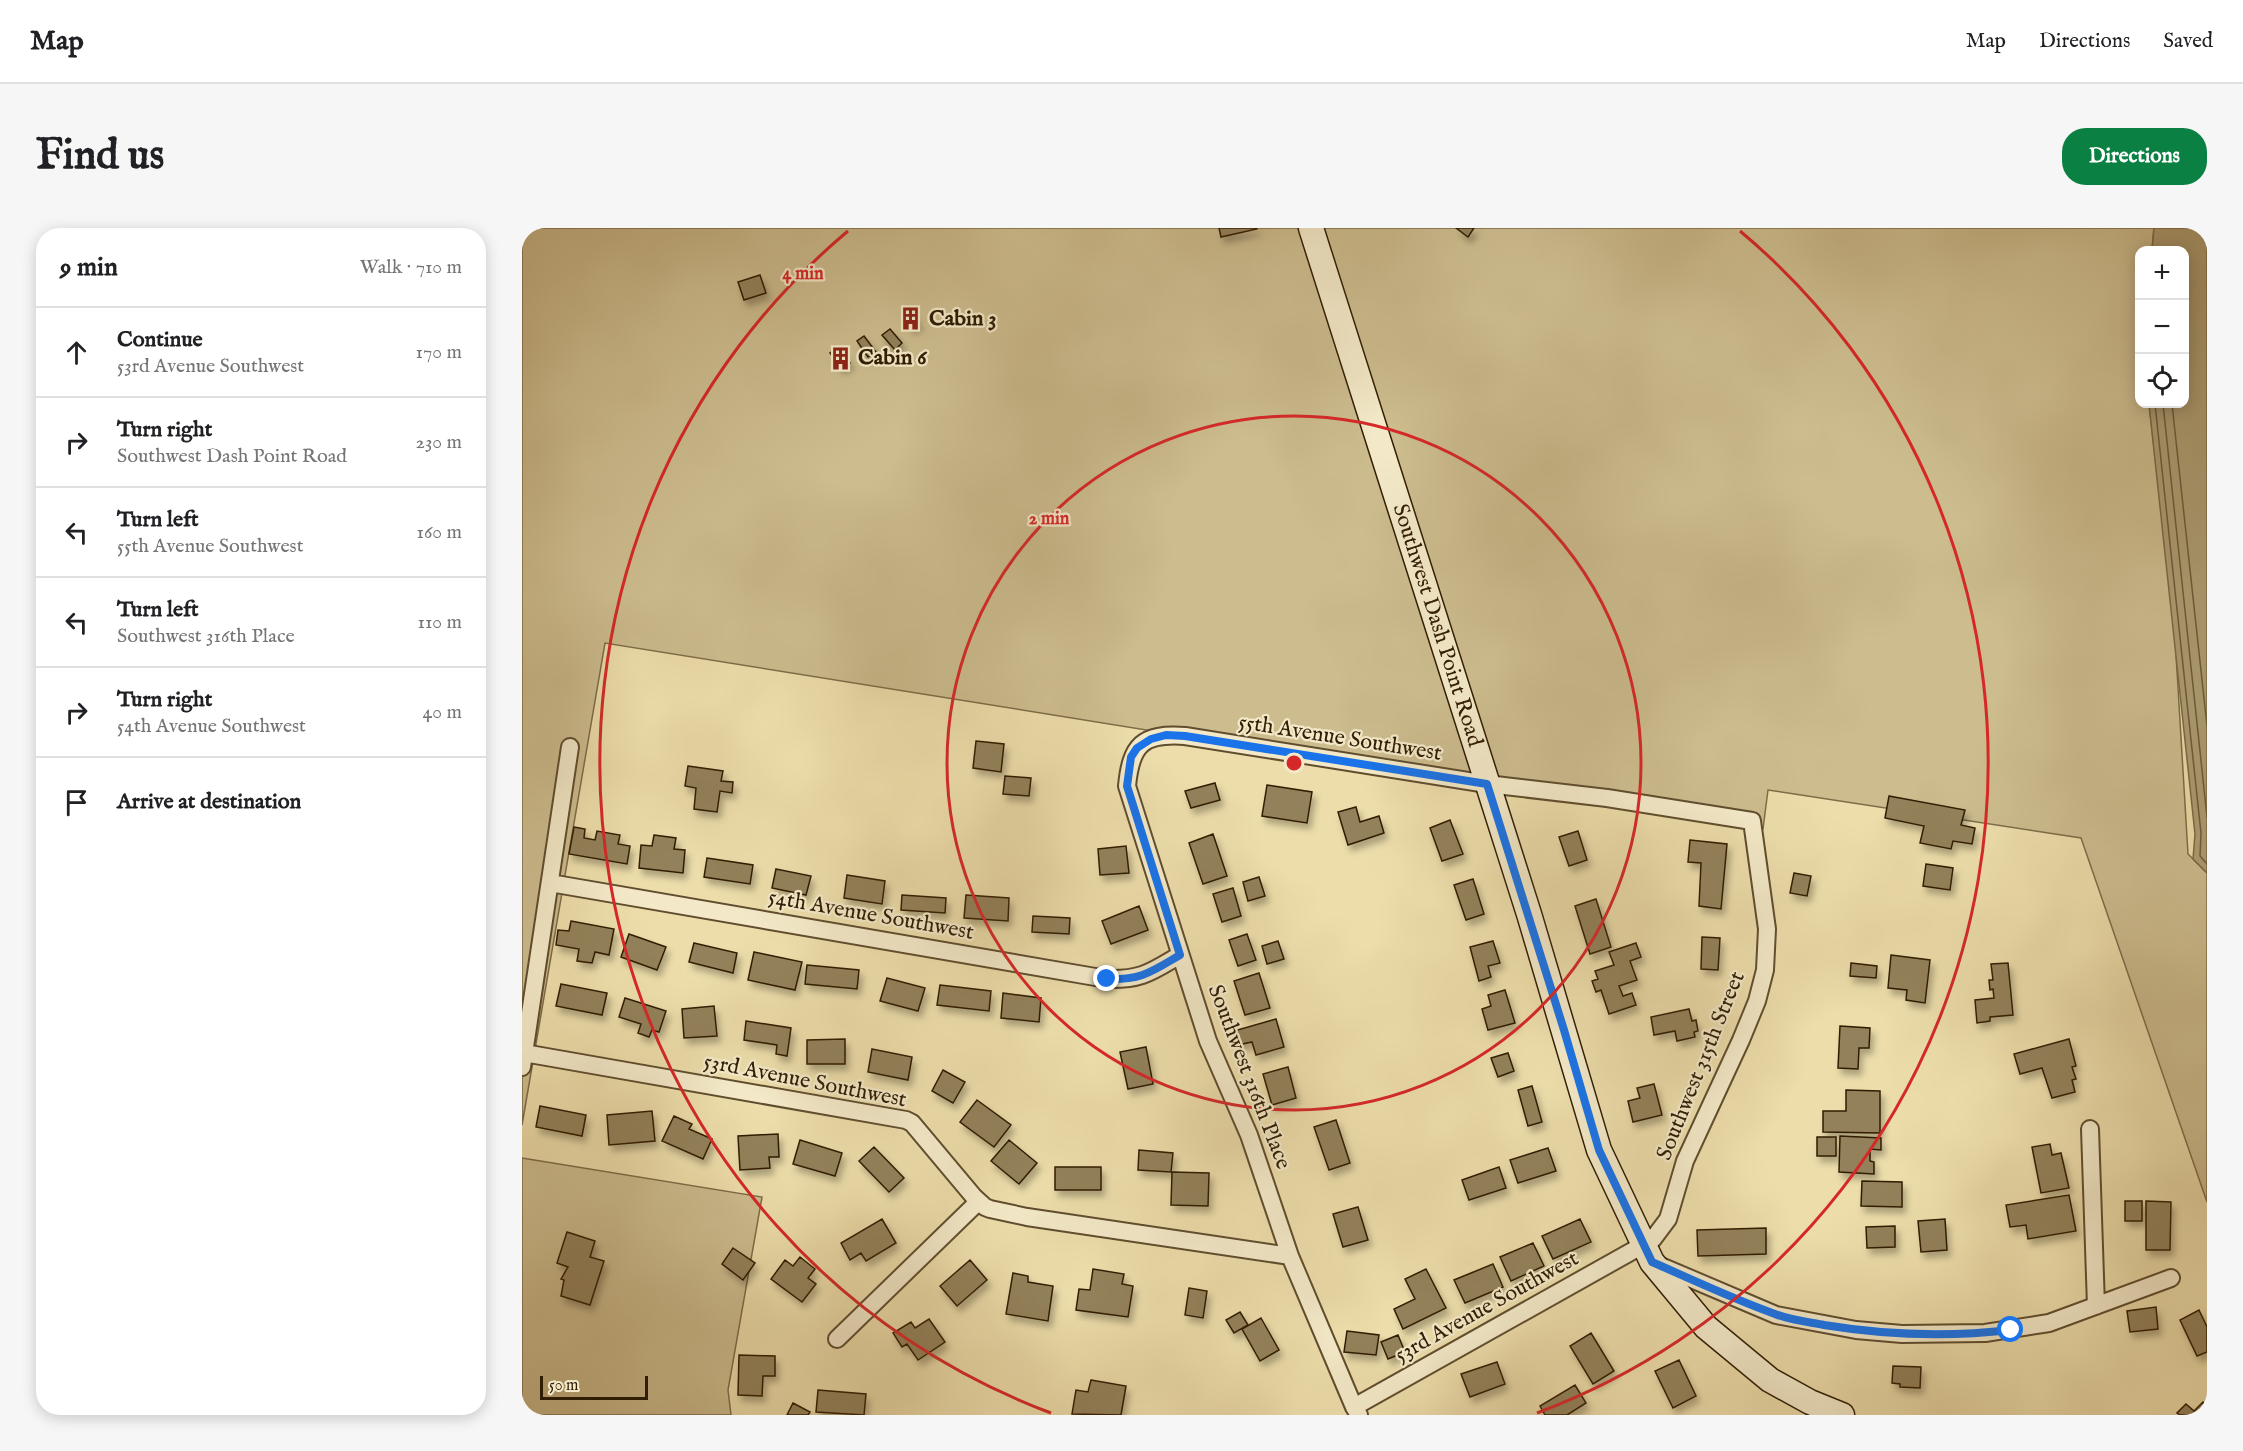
<!DOCTYPE html>
<html lang="en">
<head>
<meta charset="utf-8">
<style>
	:root { --surface:#fff; --page:#f6f6f6; --text:#202124; --muted:#757577; --line:#e0e0e0; --accent:#0b8043 }
	body { margin:0; font-family:"IM FELL English",serif; background:var(--page); color:var(--text) }
	.controls { position:absolute; right:18px; top:18px; display:grid; overflow:hidden; border-radius:12px; box-shadow:0 3px 15px #0003 }
	.controls button { width:54px; height:54px; display:grid; place-items:center; padding:0; border:0; border-bottom:2px solid var(--line); background:var(--surface); color:var(--text); font:30px sans-serif }
	.scale { position:absolute; left:18px; bottom:15px; width:108px; box-sizing:border-box; padding-left:6px; border:3px solid #311d04; border-top:0; font-size:16px; line-height:21px; white-space:nowrap; color:#311d04; -webkit-text-stroke:4px #f3e9c8; paint-order:stroke }
	.stop { position:absolute; width:18px; height:18px; margin:-14px; border:4px solid #1a73e8; border-radius:50%; background:#fff }
	.stop.end { background:#1a73e8; border-color:#fff; box-shadow:0 2px 6px #0008 }
	.list { margin:0; padding:0; list-style:none }
	h2 { display:flex; justify-content:space-between; align-items:center; height:78px; margin:0; padding:0 24px; font-size:26px }
	h2 small { font-size:20px; font-weight:400; color:var(--muted) }
	.list li { display:grid; grid-template-columns:39px 1fr auto; gap:18px; align-items:center; box-sizing:border-box; height:90px; padding:0 24px; border-top:2px solid var(--line) }
	.list b { display:block; font-size:22px; white-space:nowrap }
	.list p { margin:0; font-size:20px; white-space:nowrap; color:var(--muted) }
	.list em { font-size:20px; font-style:normal; color:var(--muted) }
	.icon { flex:none; width:33px; height:33px; fill:none; stroke:currentColor; stroke-width:2; stroke-linecap:round; stroke-linejoin:round }
	.map { position:relative; flex:none; width:1685px; height:1187px; overflow:hidden; border-radius:24px }
	header { display:flex; align-items:center; gap:36px; box-sizing:border-box; height:84px; padding:0 30px; background:var(--surface); border-bottom:2px solid var(--line) }
	header strong { font-size:28px }
	nav { display:flex; gap:33px; margin-inline-start:auto; font-size:21px }
	.intro { display:flex; align-items:center; justify-content:space-between; box-sizing:border-box; height:144px; padding:0 36px }
	h1 { margin:0; font-size:42px }
	.button { padding:15px 27px; border-radius:24px; background:var(--accent); color:#fff; font-size:21px; font-weight:700 }
	main { display:flex; gap:36px; padding:0 36px }
	aside { flex:1; background:var(--surface); border-radius:24px; box-shadow:0 3px 15px #0003 }
	.map>svg:first-child { display:block }
	.green { fill:#ccbc8e; stroke:#7e6c49; stroke-width:1.5 }
	.water { fill:#ac9c72; stroke:#7b6946; stroke-width:1.5 }
	.lines { fill:none; stroke-linecap:round; stroke-linejoin:round }
	.shore { stroke:#6e5c3b; stroke-width:1.5 }
	.building { fill:#92815a; stroke:#311d04; stroke-width:1.5; filter:url(#shadow) }
	.minor-casing { stroke:#604d2e; stroke-width:20 }
	.secondary-casing { stroke:#311d04; stroke-width:27 }
	.minor { stroke:#f3e9c8; stroke-width:16 }
	.secondary { stroke:#f3e9c8; stroke-width:24 }
	.route { stroke:#1a73e8; stroke-width:8 }
	.ring { fill:none; stroke:#d62828; stroke-width:3 }
	.labels { text-anchor:middle; dominant-baseline:central; stroke-width:4.5; stroke-linejoin:round; paint-order:stroke }
	.poi-label { font-size:22px; font-weight:bold; fill:#311d04; stroke:#f3e9c8; text-anchor:start }
	.street-label { font-size:22px; fill:#311d04; stroke:#f3e9c8 }
	.centre { fill:#d62828; stroke:#f3e9c8; stroke-width:3 }
	.ring-label { font-size:18px; text-anchor:middle; font-weight:bold; fill:#d62828; stroke:#f3e9c8; stroke-width:4.5; stroke-linejoin:round; paint-order:stroke }
</style>
</head>
<body>
<header>
<strong>Map</strong>
<nav><a>Map</a><a>Directions</a><a>Saved</a></nav>
</header>
<div class="intro"><h1>Find us</h1><a class="button">Directions</a></div>
<main>
<aside>
<h2>9 min<small>Walk · 710 m</small></h2>
<ul class="list">
<li><svg class="icon" aria-label="ahead" viewBox="0 0 24 24"><path d="M12 20V5M6 11l6-6 6 6"/></svg><div><b>Continue</b><p>53rd Avenue Southwest</p></div><em>170 m</em></li>
<li><svg class="icon" aria-label="right" viewBox="0 0 24 24"><path d="M7 20v-9h11M14 6l5 5-5 5"/></svg><div><b>Turn right</b><p>Southwest Dash Point Road</p></div><em>230 m</em></li>
<li><svg class="icon" aria-label="left" viewBox="0 0 24 24"><path d="M17 20v-9H6M10 6l-5 5 5 5"/></svg><div><b>Turn left</b><p>55th Avenue Southwest</p></div><em>160 m</em></li>
<li><svg class="icon" aria-label="left" viewBox="0 0 24 24"><path d="M17 20v-9H6M10 6l-5 5 5 5"/></svg><div><b>Turn left</b><p>Southwest 316th Place</p></div><em>110 m</em></li>
<li><svg class="icon" aria-label="right" viewBox="0 0 24 24"><path d="M7 20v-9h11M14 6l5 5-5 5"/></svg><div><b>Turn right</b><p>54th Avenue Southwest</p></div><em>40 m</em></li>
<li><svg class="icon" aria-label="arrive" viewBox="0 0 24 24"><path d="M6 21V4h12l-3 4 3 4H6"/></svg><div><b>Arrive at destination</b></div></li>
</ul>
</aside>
<div class="map">
<svg width="1685" height="1187" viewBox="0 0 1685 1187">
	<defs>
		<filter id="shadow"><feDropShadow dx="3.5" dy="6" stdDeviation="3" flood-color="#0004"/></filter>
	</defs>
	<rect width="100%" height="100%" fill="#ecddaa"/>
	<filter id="stains"><feTurbulence type="fractalNoise" baseFrequency=".00333" numOctaves="4"/><feColorMatrix values="0 0 0 0 .2 0 0 0 0 .09 0 0 0 0 .02 0 0 0 .5 -.17"/></filter>
	<radialGradient id="worn" r=".72"><stop offset=".6" stop-color="#630" stop-opacity="0"/><stop offset="1" stop-color="#630" stop-opacity=".3"/></radialGradient>
	<!-- green -->
	<path class="green" d="M0 0H1632L1630 22H1618V176H1627L1652 393 1666 626 1685 645V974L1559 610 1246 562 1241 601 83 415 0 897Z
		M0 930 240 969 206 1162 209 1187H0Z"/>
	<!-- water -->
	<path class="water" d="M1632 0H1685V645L1671 631 1673 606 1627 176H1662V22H1630Z"/>
	<g class="lines">
		<!-- shore -->
		<path class="shore" d="M1633 176 1679 605 1678 628 1685 636
			M1641 176 1685 589
			M1650 176 1685 498"/>
	</g>
	<!-- building -->
	<path class="building" d="M697 0H735V1L699 9Z
		M934 0H952L946 9Z
		M238 47 244 65 222 72 216 54Z
		M389 83 397 95 390 100 381 88Z
		M368 101 380 115 373 122 360 107Z
		M342 108 354 124 346 129 335 113Z
		M316 119 328 135 319 140 308 125Z
		M454 513 482 516 479 544 451 540Z
		M166 538 201 543 199 553 211 554 210 565 198 563 195 584 172 581 174 560 163 558Z
		M483 548 509 550 507 568 481 566Z
		M693 555 698 572 669 580 663 563Z
		M745 557 790 564 785 595 740 588Z
		M1367 568 1443 582 1439 597 1453 600 1450 616 1431 613 1429 621 1398 615 1402 598 1363 590Z
		M834 579 838 594 857 588 862 605 826 617 816 584Z
		M928 592 941 626 920 633 908 600Z
		M52 599 63 601 62 610 73 612 75 603 98 607 96 616 108 618 105 636 47 626Z
		M1056 603 1065 632 1047 638 1037 609Z
		M691 606 705 648 681 656 667 615Z
		M132 607 154 610 152 621 163 622 161 645 117 640 119 617 130 618Z
		M1168 612 1205 616 1199 681 1177 678 1179 635 1166 634Z
		M604 618 607 645 578 647 576 621Z
		M185 630 231 637 228 656 182 649Z
		M1404 636 1431 640 1428 662 1401 658Z
		M254 641 289 648 284 667 250 660Z
		M1272 645 1289 648 1285 668 1268 665Z
		M325 647 363 653 360 676 322 670Z
		M737 649 743 668 726 673 721 654Z
		M951 651 962 686 944 692 932 657Z
		M711 660 719 688 700 694 691 666Z
		M380 667 424 670 423 685 379 682Z
		M444 667 487 670 486 693 442 690Z
		M1074 671 1089 719 1068 726 1053 678Z
		M617 678 626 702 589 716 580 693Z
		M511 688 548 690 547 706 510 704Z
		M49 693 92 701 87 727 73 724 70 735 55 733 57 721 34 717 36 702 47 703Z
		M107 706 144 719 135 742 99 729Z
		M725 706 734 732 716 738 707 712Z
		M1180 709 1198 710 1196 742 1179 741Z
		M756 713 762 731 745 736 740 718Z
		M971 713 978 735 966 738 969 749 957 753 948 719Z
		M172 715 215 725 211 745 167 734Z
		M1114 715 1119 729 1108 733 1115 752 1097 758 1101 768 1110 765 1114 777 1087 786 1079 762 1074 764 1070 753 1076 751 1073 743 1092 737 1087 724Z
		M232 724 280 734 273 762 226 752Z
		M1369 727 1408 732 1403 775 1384 772 1385 762 1366 760Z
		M1329 735 1355 738 1354 750 1328 748Z
		M1486 735 1491 787 1468 789V793L1455 795 1453 772 1472 770 1471 761 1468 762 1467 752H1471L1469 736Z
		M285 737 337 742 335 761 283 756Z
		M737 745 748 780 723 787 712 753Z
		M365 750 403 760 396 783 358 773Z
		M39 756 85 765 80 787 34 778Z
		M418 757 469 763 467 783 415 777Z
		M983 762 993 795 966 802 960 781 969 778 966 767Z
		M481 765 519 770 517 794 479 790Z
		M103 770 144 783 137 804 130 802 127 809 116 805 119 796 97 789Z
		M192 778 195 808 162 810 160 781Z
		M1167 781 1170 793 1174 792 1176 803 1172 804 1173 809 1155 813 1153 803 1132 807 1129 789Z
		M754 791 762 819 734 827 730 814 716 817 712 803Z
		M224 793 269 800 265 828 254 826 255 817 222 812Z
		M1318 798 1348 800 1347 820H1337L1336 841 1316 840Z
		M323 811V836H285V812Z
		M1547 811 1554 838 1550 839 1554 851 1550 852 1553 864 1530 870 1520 840 1498 846 1492 826Z
		M624 819 631 856 606 861 598 824Z
		M350 821 390 829 386 852 346 844Z
		M986 825 992 843 976 849 969 830Z
		M766 839 774 870 750 877 741 846Z
		M421 842 443 854 431 875 410 863Z
		M1132 856 1140 887 1111 894 1106 873 1118 870 1115 860Z
		M1010 858 1020 894 1006 898 996 862Z
		M1324 862 1358 863V905L1301 904V883H1324Z
		M455 872 489 897 472 919 438 894Z
		M18 878 64 887 60 908 14 899Z
		M130 883 133 913 87 917 85 887Z
		M152 888 170 896 167 901 190 911 181 931 140 913Z
		M814 892 828 935 807 942 792 899Z
		M256 906 257 929H247L248 940 218 942 216 908Z
		M1318 908 1359 910V922L1348 921V933L1352 934V946L1317 944Z
		M1295 909H1314V928H1295Z
		M278 912 320 925 313 948 271 936Z
		M487 912 515 935 497 956 469 933Z
		M1528 916 1530 927 1539 925 1547 960 1519 965 1510 919Z
		M352 919 382 950 367 964 337 933Z
		M1026 920 1034 943 996 955 988 932Z
		M617 922 651 925 649 944 616 942Z
		M533 939H579V962H533Z
		M977 939 984 960 947 972 940 952Z
		M650 944 687 945 686 978 649 977Z
		M1340 953 1380 954V979L1339 978Z
		M1547 967 1554 1003 1506 1011 1504 997 1488 999 1484 977Z
		M1603 973H1620V993H1603Z
		M1624 973 1649 974 1648 1022H1624Z
		M836 979 846 1012 821 1019 811 986Z
		M360 991 374 1015 344 1033 339 1025 328 1032 319 1015Z
		M1058 991 1069 1014 1031 1031 1020 1008Z
		M1423 991 1425 1022 1399 1024 1396 993Z
		M1373 998V1019L1345 1020 1344 999Z
		M1244 1000V1026L1176 1028 1175 1002Z
		M45 1004 73 1013 68 1029 82 1033 68 1077 39 1068 42 1052 39 1051 46 1039 35 1035Z
		M1011 1015 1022 1038 989 1053 978 1029Z
		M211 1020 233 1035 221 1052 200 1036Z
		M278 1029 293 1041 286 1050 294 1056 280 1074 249 1051 263 1032 271 1038Z
		M448 1032 465 1052 435 1078 418 1058Z
		M971 1036 981 1059 943 1075 932 1052Z
		M571 1041 602 1046 600 1056 611 1058 606 1089 554 1082 557 1061 568 1062Z
		M904 1041 924 1080 881 1101 872 1081 893 1071 883 1051Z
		M491 1045 506 1048V1054L531 1058 526 1093 484 1086Z
		M667 1060 685 1063 681 1090 663 1087Z
		M1634 1079 1636 1101 1608 1104 1605 1083Z
		M1677 1082 1685 1099V1124L1675 1128 1658 1092Z
		M718 1084 726 1097 712 1105 704 1092Z
		M739 1090 757 1122 738 1133 720 1101Z
		M407 1091 423 1114 396 1132 385 1116 380 1119 371 1105 389 1094 393 1100Z
		M825 1103 857 1107 854 1127 822 1124Z
		M1069 1105 1092 1143 1071 1156 1048 1118Z
		M876 1107 883 1124 866 1131 859 1114Z
		M217 1127 253 1128V1148H241L240 1168 216 1167Z
		M1157 1132 1174 1168 1151 1180 1133 1143Z
		M975 1134 983 1156 948 1169 939 1146Z
		M1371 1138 1399 1139 1398 1160 1378 1159V1156L1370 1155Z
		M569 1152 604 1158 599 1187 550 1186 554 1162 566 1164Z
		M1053 1157 1064 1175 1045 1187H1023L1018 1178Z
		M296 1162 344 1166 342 1187 294 1184Z
		M1681 1174 1685 1178V1187H1658L1655 1185 1664 1176 1672 1183Z
		M271 1175 288 1184 286 1187H265Z"/>
	<g class="lines">
		<defs>
			<path id="minor" d="M28 655 585 751C620 752 629 744 658 727
				M2 825 384 892 390 895 452 969 463 979 468 981 505 989 768 1028
				M0 839 48 519
				M1568 901 1574 1078
				M1134 1036 1254 1087 1334 1102 1380 1106 1463 1105 1527 1095 1649 1050
				M315 1111 456 974
				M832 1179 1121 1017 1131 1011 1146 991 1163 933 1219 812 1235 773 1243 742 1245 701 1230 593 1085 570 965 556 663 508C620 505 609 517 605 558L686 813 727 907 768 1028 832 1179 837 1187"/>
			<g id="secondary">
				<path id="s1" d="M789 0 1007 686 1077 922 1130 1034 1184 1099 1248 1152 1288 1174 1320 1187"/>
			</g>
		</defs>
		<!-- minor casing -->
		<use href="#minor" class="minor-casing"/>
		<!-- secondary casing -->
		<use href="#secondary" class="secondary-casing"/>
		<!-- minor -->
		<use href="#minor" class="minor"/>
		<!-- secondary -->
		<use href="#secondary" class="secondary"/>
	</g>
	<g class="lines">
		<!-- route -->
		<path class="route" d="M585 751C620 752 629 744 658 727L605 558 609 529 615 520 629 511 644 507 663 508 965 556 1042 802 1077 922 1130 1034C1171 1052 1211 1071 1253 1086 1268 1092 1286 1094 1302 1097 1363 1107 1427 1109 1489 1102"/>
	</g>
	<!-- distance rings -->
	<g class="ring">
		<circle cx="772" cy="535" r="347"/>
		<path d="M529 1185A694 694 0 0 1 326 3M1218 3A694 694 0 0 1 1015 1185"/>
	</g>
	<!-- icons -->
	<defs>
		<symbol id="building-bare" viewBox="-9 -9 18 18"><path d="M-4-6H4V6H1V3H-1V6H-4ZM-2.5-4.3h1.7v1.8h-1.7ZM.8-4.3h1.7v1.8H.8ZM-2.5-1h1.7V.8h-1.7ZM.8-1h1.7V.8H.8Z" fill="#8f2418" stroke="#f3e9c8" stroke-width="2.5" paint-order="stroke"/></symbol>
	</defs>
	<g fill-rule="evenodd">
		<use href="#building-bare" x="372" y="74" width="33" height="33"/>
		<use href="#building-bare" x="302" y="114" width="33" height="33"/>
	</g>
	<g class="labels">
		<!-- poi labels -->
		<g class="poi-label">
			<text x="407" y="91">Cabin 3</text>
			<text x="336" y="130">Cabin 6</text>
		</g>
		<!-- street labels -->
		<g class="street-label">
			<text stroke="none"><textPath href="#s1" startOffset="417">Southwest Dash Point Road</textPath></text>
			<text transform="translate(818 510) rotate(9)">55th Avenue Southwest</text>
			<text transform="translate(349 687) rotate(10)">54th Avenue Southwest</text>
			<text transform="translate(1179 838) rotate(-68)">Southwest 315th Street</text>
			<text transform="translate(727 849) rotate(69)">Southwest 316th Place</text>
			<text transform="translate(283 853) rotate(11)">53rd Avenue Southwest</text>
			<text transform="translate(965 1079) rotate(-29)">53rd Avenue Southwest</text>
		</g>
	</g>
	<circle cx="772" cy="535" r="9" class="centre"/>
	<g class="ring-label">
		<text x="281" y="51">4 min</text>
		<text x="527" y="296">2 min</text>
	</g>
	<rect width="100%" height="100%" filter="url(#stains)"/>
	<rect width="100%" height="100%" fill="url(#worn)"/>
</svg>
<div class="controls">
<button>+</button>
<button>−</button>
<button><svg class="icon" aria-label="locate" viewBox="0 0 24 24"><circle cx="12" cy="12" r="6"/><path d="M12 2v4M12 18v4M2 12h4M18 12h4"/></svg></button>
</div>
<div class="scale">50 m</div>
<div class="stop" style="left:1489px;top:1102px"></div>
<div class="stop end" style="left:585px;top:751px"></div>
</div>
</main>
</body>
</html>
